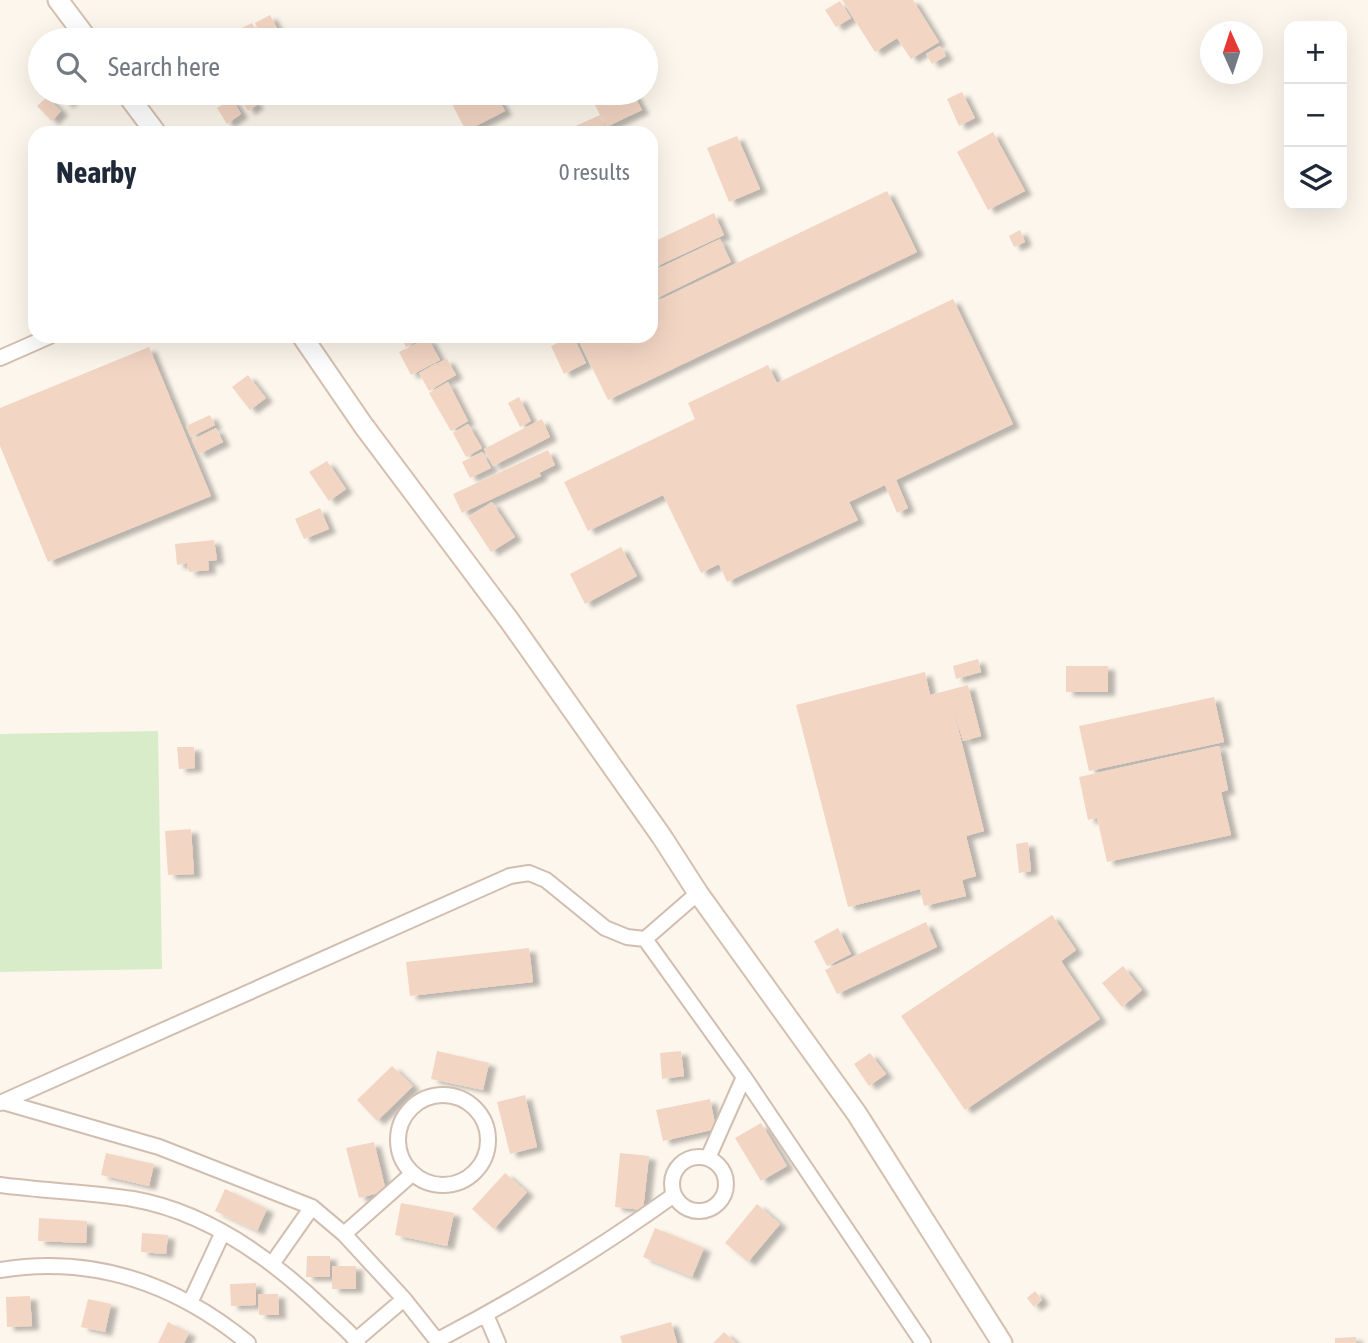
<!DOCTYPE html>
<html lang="en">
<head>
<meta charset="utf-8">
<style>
	:root { --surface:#fff; --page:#f2f2f3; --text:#1f2937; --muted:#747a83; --line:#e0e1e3 }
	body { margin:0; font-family:"Asap Condensed",sans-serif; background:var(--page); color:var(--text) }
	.controls { position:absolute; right:21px; top:21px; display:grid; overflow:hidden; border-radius:14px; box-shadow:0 7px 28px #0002 }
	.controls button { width:63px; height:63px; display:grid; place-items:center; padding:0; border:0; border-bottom:2px solid var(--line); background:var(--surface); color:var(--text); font:35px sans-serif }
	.compass { position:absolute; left:1200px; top:21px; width:63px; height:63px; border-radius:50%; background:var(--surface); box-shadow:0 7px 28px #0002; rotate:357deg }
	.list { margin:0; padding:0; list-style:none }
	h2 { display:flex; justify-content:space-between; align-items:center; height:91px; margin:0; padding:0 28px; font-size:30px }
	h2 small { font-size:23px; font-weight:400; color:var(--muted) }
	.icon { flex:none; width:38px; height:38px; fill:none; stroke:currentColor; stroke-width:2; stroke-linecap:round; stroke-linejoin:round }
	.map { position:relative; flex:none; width:1368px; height:1343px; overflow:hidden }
	.search { position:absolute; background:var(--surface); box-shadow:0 7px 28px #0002; left:28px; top:28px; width:630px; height:77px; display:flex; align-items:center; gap:18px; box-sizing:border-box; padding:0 24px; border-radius:38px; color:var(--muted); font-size:26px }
	.panel { position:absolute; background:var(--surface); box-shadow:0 7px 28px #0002; left:28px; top:126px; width:630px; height:217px; border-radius:21px }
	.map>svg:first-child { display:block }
	.green { fill:#d8ecc9 }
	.building { fill:#f3d5c3; filter:url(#shadow) }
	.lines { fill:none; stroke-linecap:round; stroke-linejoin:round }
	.street-casing { stroke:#d1beb0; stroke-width:18 }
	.secondary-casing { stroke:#d6c0b0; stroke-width:23 }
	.street { stroke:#fff; stroke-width:14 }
	.secondary { stroke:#fff; stroke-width:19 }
</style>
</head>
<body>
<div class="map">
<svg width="1368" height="1343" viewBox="0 0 1368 1343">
	<defs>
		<filter id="shadow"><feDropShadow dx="7" dy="4" stdDeviation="2" flood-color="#0004"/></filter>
	</defs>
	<rect width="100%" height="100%" fill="#fdf6ec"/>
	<!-- green -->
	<path class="green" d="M158 731 162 969 0 972V734Z"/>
	<!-- building -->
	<path class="building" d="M842 0H913L939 42 911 59 897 38 875 52Z
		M840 1 851 18 836 27 825 10Z
		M270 15 283 40H264L255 23Z
		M252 23 260 40H238L234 32Z
		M222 31 227 40H204Z
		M940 46 946 56 932 64 926 54Z
		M962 92 975 118 959 126 947 99Z
		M475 93H495L505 111 466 131 452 104Z
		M620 93H633L642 110 606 127 595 105Z
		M68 94 72 98 66 104 62 99Z
		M250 96 257 105 248 111 242 101Z
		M47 97 61 111 52 121 37 106Z
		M232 99 241 114 227 124 217 108Z
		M600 115 607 133H560Z
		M993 132 1025 191 988 210 957 152Z
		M737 136 760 189 729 202 707 148Z
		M887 191 917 252 608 400 578 339 584 336H651V304Z
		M714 213 724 235 651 269V243Z
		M1020 230 1025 242 1014 247 1009 236Z
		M720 239 731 262 651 301V272Z
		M953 299 1013 424 896 480 908 508 897 513 885 485 849 502 858 520 727 582 719 564 701 573 663 495 588 531 564 482 695 419 688 403 768 365 777 383Z
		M400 336H427L406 347Z
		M573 336 586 363 564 374 551 346Z
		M428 338 440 360 411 375 399 352Z
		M149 347 211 496 48 562 0 446V408Z
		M447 359 456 375 447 380 438 363Z
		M437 363 447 380 429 391 419 373Z
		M248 375 266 398 250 410 232 387Z
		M448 382 468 421 451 431 429 393Z
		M519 397 531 421 520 427 508 403Z
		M210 415 215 425 191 437 186 426Z
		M542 419 550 437 493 466 484 449Z
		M468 424 482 448 466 457 453 433Z
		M216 428 223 442 199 454 192 440Z
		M548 450 555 465 539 473 541 476 462 513 453 494Z
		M482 452 491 468 470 478 462 462Z
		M327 461 346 489 329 501 309 472Z
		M492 502 515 537 491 552 468 517Z
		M320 508 329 529 304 539 295 519Z
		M214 540 217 560 208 561 209 570 189 572 187 563 177 565 175 544Z
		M621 547 637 576 585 604 570 574Z
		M978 659 981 672 956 679 953 666Z
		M1066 666H1108V692H1066Z
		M925 672 930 695 968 685 981 736 963 741 954 712 984 831 966 836 976 876 962 880 966 896 924 906 920 889 848 907 796 705Z
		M1214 697 1224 742 1089 771 1079 726Z
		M1219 746 1228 790 1221 792 1231 835 1107 862 1097 818 1088 820 1079 777Z
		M177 747H194L195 768 179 769Z
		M191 829 194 874 168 875 165 831Z
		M1028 842 1031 871 1019 873 1016 844Z
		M1052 915 1076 950 1061 961 1100 1019 965 1110 901 1016Z
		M926 922 937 947 837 994 825 970Z
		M838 928 851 954 827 966 814 941Z
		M529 948 533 982 410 996 406 962Z
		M1123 966 1142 990 1122 1007 1102 983Z
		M437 1051 489 1063 483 1090 431 1079Z
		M681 1051 684 1076 662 1079 660 1053Z
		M870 1053 886 1074 869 1086 854 1064Z
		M392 1066 413 1086 377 1121 357 1100Z
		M525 1095 537 1147 510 1154 497 1102Z
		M710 1099 716 1129 663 1141 656 1110Z
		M761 1123 787 1166 761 1181 735 1138Z
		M374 1142 386 1191 359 1198 346 1148Z
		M106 1153 154 1164 149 1186 101 1175Z
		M620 1153 649 1156 643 1210 615 1207Z
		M505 1173 527 1192 494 1229 472 1209Z
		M225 1189 267 1209 257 1231 215 1211Z
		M401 1203 454 1213 447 1246 395 1235Z
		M757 1204 780 1224 748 1262 725 1243Z
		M39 1218 87 1221 86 1243 38 1241Z
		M655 1228 704 1248 692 1277 643 1257Z
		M142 1233 168 1235 166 1254 141 1252Z
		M307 1256H330V1277H306Z
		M332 1266H356V1289H332Z
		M256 1283V1305L231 1306 230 1284Z
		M1035 1291 1042 1300 1034 1307 1027 1298Z
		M258 1294H278L279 1315H259Z
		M30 1296 32 1326 7 1327 6 1297Z
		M88 1299 111 1304 105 1332 81 1327Z
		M168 1322 189 1333 184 1343H158Z
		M671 1322 677 1343H622L620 1336Z
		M724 1332 736 1343H713Z
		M1356 1337V1343H1335V1338Z"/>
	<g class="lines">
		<defs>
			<path id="street" d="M0 358 50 336
				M645 939 744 1077 923 1343
				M398 1140a45 45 0 1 1 90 0a45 45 0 1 1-90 0Z
				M3 1102 159 1147 312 1207 344 1234 404 1299 439 1343
				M0 1103 510 876 529 873 546 880 605 928 627 937 645 939 698 893
				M672 1184a27 27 0 1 1 54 0a27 27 0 1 1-54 0Z
				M708 1158 744 1077
				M0 1185C44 1191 89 1192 133 1199 207 1212 275 1261 328 1313 338 1322 350 1332 358 1343
				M344 1234 412 1174
				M272 1264 312 1207
				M0 1270C93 1255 175 1283 248 1343
				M190 1303 223 1232
				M486 1315 498 1343
				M356 1340 404 1299
				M438 1340C520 1297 599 1249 674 1195"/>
			<path id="secondary" d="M58 0 88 40
				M126 93 156 133
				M302 336 363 425 509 620 662 837 698 893 857 1114 1002 1343"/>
		</defs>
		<!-- street casing -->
		<use href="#street" class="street-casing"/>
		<!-- secondary casing -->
		<use href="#secondary" class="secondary-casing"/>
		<!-- street -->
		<use href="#street" class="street"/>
		<!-- secondary -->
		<use href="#secondary" class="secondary"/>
	</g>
</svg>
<div class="controls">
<button>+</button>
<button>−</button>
<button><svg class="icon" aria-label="layers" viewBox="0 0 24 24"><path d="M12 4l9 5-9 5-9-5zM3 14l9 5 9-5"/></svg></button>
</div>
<svg class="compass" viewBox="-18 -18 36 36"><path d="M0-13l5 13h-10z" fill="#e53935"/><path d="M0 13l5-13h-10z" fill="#747a83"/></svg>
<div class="search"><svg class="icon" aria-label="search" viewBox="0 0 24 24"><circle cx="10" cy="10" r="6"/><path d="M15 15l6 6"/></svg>Search here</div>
<section class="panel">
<h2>Nearby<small>0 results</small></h2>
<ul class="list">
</ul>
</section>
</div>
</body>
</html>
